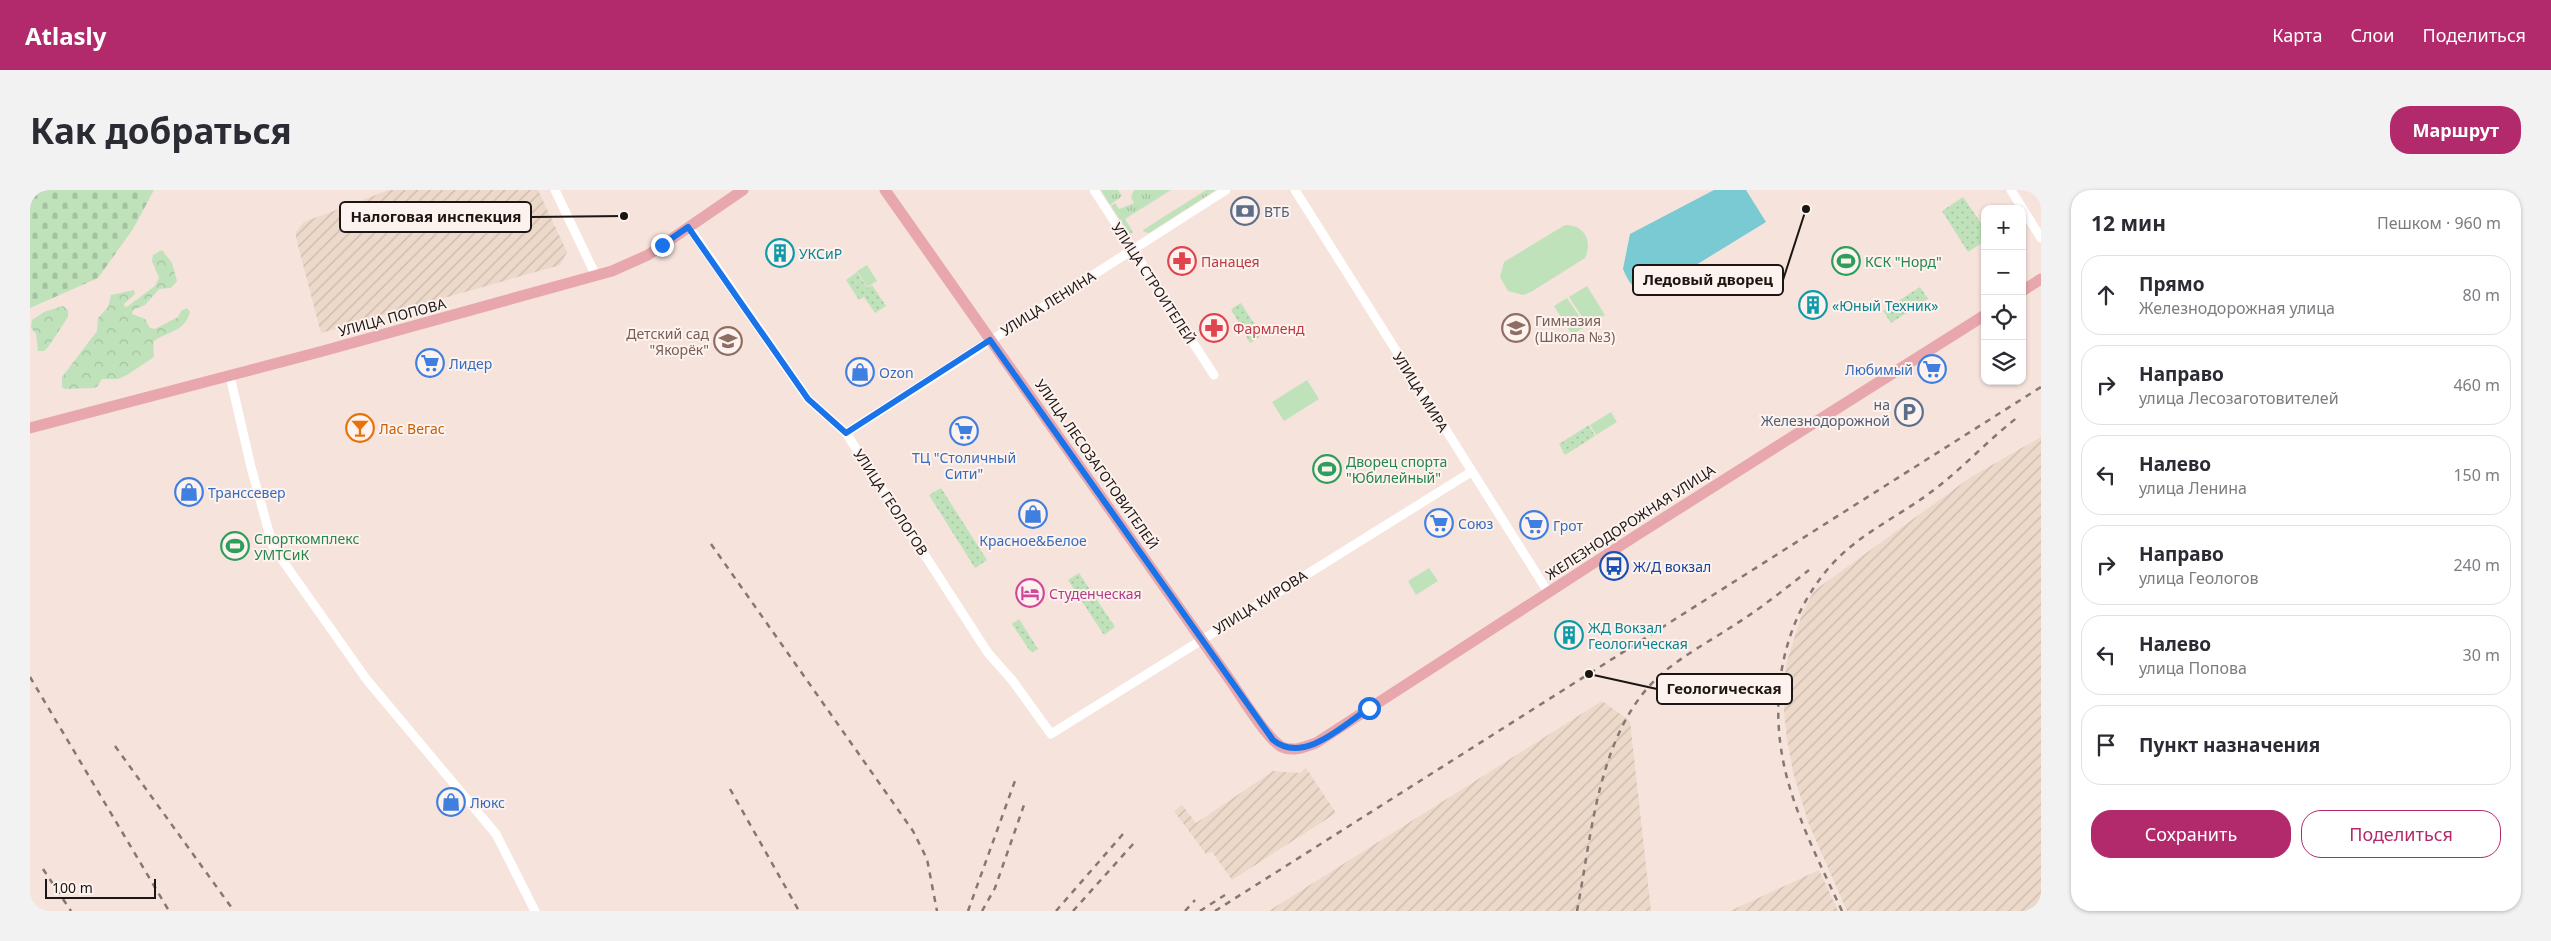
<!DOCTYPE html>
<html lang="ru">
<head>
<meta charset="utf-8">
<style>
	:root { --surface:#fff; --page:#f2f2f3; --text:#2b2b33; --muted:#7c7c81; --line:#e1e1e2; --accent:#b22a6b }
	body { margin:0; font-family:"Noto Sans",sans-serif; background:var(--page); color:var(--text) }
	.controls { position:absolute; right:15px; top:15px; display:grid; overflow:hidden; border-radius:10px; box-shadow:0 1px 4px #0004 }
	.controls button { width:45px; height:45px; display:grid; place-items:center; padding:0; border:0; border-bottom:1px solid var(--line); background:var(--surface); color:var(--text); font:25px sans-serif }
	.scale { position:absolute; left:15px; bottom:12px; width:111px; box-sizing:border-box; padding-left:5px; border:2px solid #1b1513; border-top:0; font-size:14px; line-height:18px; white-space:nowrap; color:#1b1513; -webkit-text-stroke:4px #fdf2ee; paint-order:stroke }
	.stop { position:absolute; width:15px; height:15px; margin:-11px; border:4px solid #1a73e8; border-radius:50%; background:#fff }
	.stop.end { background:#1a73e8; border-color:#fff; box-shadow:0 1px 5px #0008 }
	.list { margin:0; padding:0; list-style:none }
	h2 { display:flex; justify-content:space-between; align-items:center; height:65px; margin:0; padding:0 20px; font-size:21px }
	h2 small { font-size:16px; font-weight:400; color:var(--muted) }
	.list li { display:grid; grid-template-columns:32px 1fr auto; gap:15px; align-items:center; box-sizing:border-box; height:80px; margin:0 10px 10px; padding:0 10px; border:1px solid var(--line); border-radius:20px }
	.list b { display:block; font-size:19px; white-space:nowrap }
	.list p { margin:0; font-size:16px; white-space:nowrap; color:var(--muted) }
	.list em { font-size:16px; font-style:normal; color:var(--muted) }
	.actions { display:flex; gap:10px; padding:15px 20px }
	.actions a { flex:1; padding:11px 0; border:1px solid var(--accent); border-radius:20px; text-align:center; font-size:18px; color:var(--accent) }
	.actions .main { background:var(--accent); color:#fff }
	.icon { flex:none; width:28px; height:28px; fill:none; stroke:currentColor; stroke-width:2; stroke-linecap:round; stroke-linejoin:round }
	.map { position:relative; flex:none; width:2011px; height:721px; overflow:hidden; border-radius:20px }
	header { display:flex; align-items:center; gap:30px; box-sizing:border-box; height:70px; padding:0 25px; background:var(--accent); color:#fff }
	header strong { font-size:24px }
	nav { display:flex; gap:28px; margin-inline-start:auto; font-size:18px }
	.intro { display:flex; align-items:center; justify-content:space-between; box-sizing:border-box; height:120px; padding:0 30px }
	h1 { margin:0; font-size:35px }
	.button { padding:12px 22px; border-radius:20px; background:var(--accent); color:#fff; font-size:18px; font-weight:700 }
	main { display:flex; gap:30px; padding:0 30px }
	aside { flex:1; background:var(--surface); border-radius:20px; box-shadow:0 1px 4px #0004 }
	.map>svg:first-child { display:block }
	.industrial { fill:url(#industrial-furrows) }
	.grass { fill:url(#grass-tufts) }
	.forest { fill:url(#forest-crowns) }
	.cemetery { fill:url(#cemetery-stones) }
	.park { fill:url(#park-dots) }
	.pitch { fill:#c0e2bb }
	.water { fill:#7acad4 }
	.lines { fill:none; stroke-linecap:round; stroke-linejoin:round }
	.minor { stroke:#fff; stroke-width:9 }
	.major { stroke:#e7a7ad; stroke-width:11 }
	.rail { stroke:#847873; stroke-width:2.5; stroke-dasharray:6 6; stroke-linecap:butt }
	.route { stroke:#1a73e8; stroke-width:6 }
	.labels { text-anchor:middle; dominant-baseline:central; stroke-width:4; stroke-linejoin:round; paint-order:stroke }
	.service-label { font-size:14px; fill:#4e5e75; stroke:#fdf2ee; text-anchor:start }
	.culture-label { font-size:14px; fill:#0d838f; stroke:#fdf2ee; text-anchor:start }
	.health-label { font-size:14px; fill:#be3a42; stroke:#fdf2ee; text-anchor:start }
	.leisure-label { font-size:14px; fill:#27864d; stroke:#fdf2ee; text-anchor:start }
	.street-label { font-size:14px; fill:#1b1513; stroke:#fdf2ee }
	.education-label { font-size:14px; fill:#785e54; stroke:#fdf2ee; text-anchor:start }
	.shop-label { font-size:14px; fill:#366cbe; stroke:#fdf2ee; text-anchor:start }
	.food-label { font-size:14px; fill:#c56008; stroke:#fdf2ee; text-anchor:start }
	.transit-label { font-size:14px; fill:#164399; stroke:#fdf2ee; text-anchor:start }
	.hotel-label { font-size:14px; fill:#b23c85; stroke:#fdf2ee; text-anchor:start }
	.leader { fill:none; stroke:#1b1513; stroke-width:2 }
	.callout-dot { fill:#1b1513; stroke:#fdf2ee; stroke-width:2 }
	.callout { fill:#fdf2ee; stroke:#1b1513; stroke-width:2 }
	.callout-label { font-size:15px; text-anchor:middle; font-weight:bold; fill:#1b1513 }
</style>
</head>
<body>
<header>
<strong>Atlasly</strong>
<nav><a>Карта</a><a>Слои</a><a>Поделиться</a></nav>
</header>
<div class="intro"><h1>Как добраться</h1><a class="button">Маршрут</a></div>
<main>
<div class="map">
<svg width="2011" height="721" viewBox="0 0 2011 721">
	<defs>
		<pattern id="industrial-furrows" width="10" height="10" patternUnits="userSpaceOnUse" patternTransform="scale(1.25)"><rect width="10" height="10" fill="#edd9ca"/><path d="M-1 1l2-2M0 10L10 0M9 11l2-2" fill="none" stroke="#cbb9ad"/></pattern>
		<pattern id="grass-tufts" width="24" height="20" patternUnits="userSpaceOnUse" patternTransform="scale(1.25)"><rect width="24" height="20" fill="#c0e2bb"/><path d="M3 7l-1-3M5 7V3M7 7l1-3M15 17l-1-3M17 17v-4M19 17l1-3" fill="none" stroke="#a4c1a0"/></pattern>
		<pattern id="forest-crowns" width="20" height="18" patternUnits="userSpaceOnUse" patternTransform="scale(1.25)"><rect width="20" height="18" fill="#c0e2bb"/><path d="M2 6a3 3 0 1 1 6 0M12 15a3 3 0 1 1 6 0" fill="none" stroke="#a4c1a0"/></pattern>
		<pattern id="cemetery-stones" width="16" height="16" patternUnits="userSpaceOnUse" patternTransform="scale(1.25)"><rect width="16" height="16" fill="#c0e2bb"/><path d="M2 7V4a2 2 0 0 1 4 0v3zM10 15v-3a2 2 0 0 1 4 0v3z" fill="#a4c1a0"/></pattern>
		<pattern id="park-dots" width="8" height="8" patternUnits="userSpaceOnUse" patternTransform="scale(1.25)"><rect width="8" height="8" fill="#c0e2bb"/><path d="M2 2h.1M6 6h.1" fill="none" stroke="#a4c1a0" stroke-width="1.8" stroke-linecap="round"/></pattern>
	</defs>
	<rect width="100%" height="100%" fill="#f6e3dc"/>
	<!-- industrial -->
	<path class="industrial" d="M359 0H508L537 62 530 75 291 143 266 48V42L274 32Z
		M2011 247V721H1817L1778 632 1763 582 1757 549 1754 521 1756 474 1773 421 1784 401 1941 287Z
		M1572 511 1600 531 1621 721H1239Z
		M1276 578 1306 623 1202 690 1182 662 1176 664 1144 621 1152 615 1166 633 1243 581 1270 583Z
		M1789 680 1808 721H1700Z"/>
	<!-- grass -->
	<path class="grass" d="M1071 0H1088L1092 6 1080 15Z
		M1104 0H1141L1095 29 1103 42 1099 44 1081 16 1085 13 1089 19 1104 13 1101 7Z
		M1176 0H1186L1119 43 1114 42 1113 40Z"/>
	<!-- forest -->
	<path class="forest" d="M132 60 142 73 147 91 141 98 129 99 115 115 103 120 102 124 115 129 120 138 125 139 148 127 151 121 157 118 160 122C155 142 137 141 123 152L124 167 97 185 88 189H72L67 197 63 198 35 199 32 197V187L67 141 68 128 78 117 81 105 104 100 105 104 94 114 95 117 98 116 125 96 129 88 122 71 123 65Z
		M33 116 38 120V127L18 157 14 161H8L6 144 1 138 2 130 14 122Z"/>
	<!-- cemetery -->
	<path class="cemetery" d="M0 0H124L103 39 68 88 0 118Z"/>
	<!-- park -->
	<path class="park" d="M1933 7 1955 39V51L1938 62 1912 21Z
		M827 82 837 98 842 95 856 116 845 123 834 107 829 110 816 90Z
		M1890 97 1898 109 1861 133 1853 121Z
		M1211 113 1227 138 1234 134 1238 141 1220 153 1201 119Z
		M1559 235 1565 246 1535 265 1529 254Z
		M911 298 957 370 945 378 899 305Z
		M1049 383 1085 437 1074 445 1038 390Z
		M989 429 1008 459 1003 462 1000 461 982 434Z"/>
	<!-- pitch -->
	<path class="pitch" d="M1535 35C1554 35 1563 50 1555 68L1501 102 1493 105 1478 101 1470 87 1474 72Z
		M837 75 847 91 837 97 827 81Z
		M1557 96 1575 125 1558 136 1539 107Z
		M1537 108 1556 136 1542 145 1524 116Z
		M1277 190 1289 209 1254 231 1242 212Z
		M1581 222 1587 232 1566 245 1560 235Z
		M1399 378 1408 391 1386 405 1378 391Z"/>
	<!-- water -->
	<path class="water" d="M1684 0H1716L1736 32 1622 102C1606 106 1598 91 1593 79L1600 44Z"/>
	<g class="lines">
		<!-- minor -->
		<path class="minor" d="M525 0 566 86
			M1064 0 1184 185
			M1265 0 1518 402
			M1981 0 2011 48
			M659 37 778 209 816 243 958 463 982 490 1021 544 1441 282
			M200 186 221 277 243 357 337 490 466 644 505 721
			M816 243 1196 0"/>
		<!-- major -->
		<path class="major" d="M855 0 1202 493C1212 508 1238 550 1252 557 1263 562 1275 557 1286 553L1607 345 1955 125
			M1992 101 2011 89
			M0 238 293 161 582 81 618 65 713 0"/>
		<!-- rail -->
		<path class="rail" d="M681 354 883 641 897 669 907 721
			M0 487 139 721
			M85 556 204 721
			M700 599 769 721
			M13 679 41 721
			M938 721 986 588
			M952 721 965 698 994 615
			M1026 721 1093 644
			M1043 721 1104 653
			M1155 721 1165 710
			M1170 721 1195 705
			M1185 721 2011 197
			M1547 721C1562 643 1568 545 1627 488 1650 467 1680 451 1706 434 1731 418 1755 399 1779 380
			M1812 721C1793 680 1772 639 1759 595 1736 517 1749 428 1807 369 1836 340 1873 324 1905 299 1934 277 1959 249 1988 227"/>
	</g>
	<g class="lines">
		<!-- route -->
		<path class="route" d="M632 55 658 37 778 209 816 243 960 150 1243 550C1273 575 1314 535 1339 518"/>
	</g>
	<!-- icons -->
	<defs>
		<symbol id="bank-ring" viewBox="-11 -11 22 22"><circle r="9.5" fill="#fdf2ee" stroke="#5c6f8a" stroke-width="1.5"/><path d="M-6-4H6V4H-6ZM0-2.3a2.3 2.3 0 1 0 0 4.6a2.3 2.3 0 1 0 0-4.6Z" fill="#5c6f8a"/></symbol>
		<symbol id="building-ring" viewBox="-11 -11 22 22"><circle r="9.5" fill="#fdf2ee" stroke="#0f9aa8" stroke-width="1.5"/><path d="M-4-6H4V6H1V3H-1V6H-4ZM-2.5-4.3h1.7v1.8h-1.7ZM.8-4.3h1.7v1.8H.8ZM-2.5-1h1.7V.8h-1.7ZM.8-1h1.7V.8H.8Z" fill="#0f9aa8"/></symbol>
		<symbol id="pharmacy-ring" viewBox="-11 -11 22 22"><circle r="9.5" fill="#fdf2ee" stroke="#e0444e" stroke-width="1.5"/><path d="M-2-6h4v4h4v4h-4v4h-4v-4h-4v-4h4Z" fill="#e0444e"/></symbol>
		<symbol id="stadium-ring" viewBox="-11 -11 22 22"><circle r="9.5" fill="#fdf2ee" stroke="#2e9e5b" stroke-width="1.5"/><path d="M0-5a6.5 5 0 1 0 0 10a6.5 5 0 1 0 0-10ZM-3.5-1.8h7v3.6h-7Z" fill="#2e9e5b"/></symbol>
		<symbol id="school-ring" viewBox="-11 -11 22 22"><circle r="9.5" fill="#fdf2ee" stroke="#8d6e63" stroke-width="1.5"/><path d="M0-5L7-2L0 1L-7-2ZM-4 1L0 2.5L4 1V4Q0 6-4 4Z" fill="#8d6e63"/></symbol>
		<symbol id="supermarket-ring" viewBox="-11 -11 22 22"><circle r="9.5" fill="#fdf2ee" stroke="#3f7fe0" stroke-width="1.5"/><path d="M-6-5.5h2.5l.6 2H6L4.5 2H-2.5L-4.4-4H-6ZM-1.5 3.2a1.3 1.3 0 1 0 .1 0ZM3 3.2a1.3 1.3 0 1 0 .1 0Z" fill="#3f7fe0"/></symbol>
		<symbol id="shop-ring" viewBox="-11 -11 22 22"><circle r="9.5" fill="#fdf2ee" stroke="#3f7fe0" stroke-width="1.5"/><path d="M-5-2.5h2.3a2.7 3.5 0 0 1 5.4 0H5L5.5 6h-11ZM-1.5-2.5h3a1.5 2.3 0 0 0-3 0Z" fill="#3f7fe0"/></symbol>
		<symbol id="parking-ring" viewBox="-11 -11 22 22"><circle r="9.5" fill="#fdf2ee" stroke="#5c6f8a" stroke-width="1.5"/><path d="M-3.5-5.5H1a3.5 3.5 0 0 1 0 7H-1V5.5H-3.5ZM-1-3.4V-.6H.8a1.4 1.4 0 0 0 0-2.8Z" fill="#5c6f8a"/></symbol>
		<symbol id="bar-ring" viewBox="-11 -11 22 22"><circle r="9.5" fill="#fdf2ee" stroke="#e8710a" stroke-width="1.5"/><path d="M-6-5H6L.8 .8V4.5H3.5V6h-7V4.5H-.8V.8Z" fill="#e8710a"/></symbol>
		<symbol id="bus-ring" viewBox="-11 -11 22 22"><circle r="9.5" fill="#fdf2ee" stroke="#1a4fb4" stroke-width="1.5"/><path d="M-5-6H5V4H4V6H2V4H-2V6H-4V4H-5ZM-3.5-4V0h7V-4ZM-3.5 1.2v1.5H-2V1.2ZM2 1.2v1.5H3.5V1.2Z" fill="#1a4fb4"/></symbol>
		<symbol id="hotel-ring" viewBox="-11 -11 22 22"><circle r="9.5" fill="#fdf2ee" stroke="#d1479c" stroke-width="1.5"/><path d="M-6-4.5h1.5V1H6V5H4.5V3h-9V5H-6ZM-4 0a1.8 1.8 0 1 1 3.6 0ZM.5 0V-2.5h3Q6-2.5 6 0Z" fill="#d1479c"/></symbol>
	</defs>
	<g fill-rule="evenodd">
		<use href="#bank-ring" x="1199" y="5" width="32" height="32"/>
		<use href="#building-ring" x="734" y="47" width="32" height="32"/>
		<use href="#pharmacy-ring" x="1136" y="55" width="32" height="32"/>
		<use href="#stadium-ring" x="1800" y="55" width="32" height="32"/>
		<use href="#building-ring" x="1767" y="99" width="32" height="32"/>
		<use href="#pharmacy-ring" x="1168" y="122" width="32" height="32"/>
		<use href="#school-ring" x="1470" y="122" width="32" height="32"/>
		<use href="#school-ring" x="682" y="135" width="32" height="32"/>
		<use href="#supermarket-ring" x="384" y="157" width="32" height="32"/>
		<use href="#supermarket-ring" x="1886" y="163" width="32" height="32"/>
		<use href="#shop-ring" x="814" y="166" width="32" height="32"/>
		<use href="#parking-ring" x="1863" y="206" width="32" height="32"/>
		<use href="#bar-ring" x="314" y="222" width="32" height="32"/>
		<use href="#supermarket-ring" x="918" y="225" width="32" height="32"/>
		<use href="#stadium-ring" x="1281" y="263" width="32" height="32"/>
		<use href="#shop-ring" x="143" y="286" width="32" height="32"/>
		<use href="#shop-ring" x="987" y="308" width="32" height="32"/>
		<use href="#supermarket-ring" x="1393" y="317" width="32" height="32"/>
		<use href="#supermarket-ring" x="1488" y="319" width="32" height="32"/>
		<use href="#stadium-ring" x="189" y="340" width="32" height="32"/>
		<use href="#bus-ring" x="1568" y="360" width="32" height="32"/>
		<use href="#hotel-ring" x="984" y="387" width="32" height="32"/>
		<use href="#building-ring" x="1523" y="429" width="32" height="32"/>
		<use href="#shop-ring" x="405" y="596" width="32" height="32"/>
	</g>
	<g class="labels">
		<!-- service labels -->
		<g class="service-label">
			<text x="1234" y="21">ВТБ</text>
			<text x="1860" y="214" text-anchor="end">на<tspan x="1860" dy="16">Железнодорожной</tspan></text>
		</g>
		<!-- culture labels -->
		<g class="culture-label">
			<text x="769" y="63">УКСиР</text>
			<text x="1802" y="115">«Юный Техник»</text>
			<text x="1558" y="437">ЖД Вокзал<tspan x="1558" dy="16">Геологическая</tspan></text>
		</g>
		<!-- health labels -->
		<g class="health-label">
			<text x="1171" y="71">Панацея</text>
			<text x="1203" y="138">Фармленд</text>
		</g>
		<!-- leisure labels -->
		<g class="leisure-label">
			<text x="1835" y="71">КСК "Норд"</text>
			<text x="1316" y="271">Дворец спорта<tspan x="1316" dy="16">"Юбилейный"</tspan></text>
			<text x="224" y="348">Спорткомплекс<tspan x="224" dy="16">УМТСиК</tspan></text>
		</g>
		<!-- street labels -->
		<g class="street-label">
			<text transform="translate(1124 93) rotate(57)">УЛИЦА СТРОИТЕЛЕЙ</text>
			<text transform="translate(1018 113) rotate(-32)">УЛИЦА ЛЕНИНА</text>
			<text transform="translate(362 127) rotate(-15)">УЛИЦА ПОПОВА</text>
			<text transform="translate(1391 202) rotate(58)">УЛИЦА МИРА</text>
			<text transform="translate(1067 274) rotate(55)">УЛИЦА ЛЕСОЗАГОТОВИТЕЛЕЙ</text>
			<text transform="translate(861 312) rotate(57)">УЛИЦА ГЕОЛОГОВ</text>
			<text transform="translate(1600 332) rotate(-33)">ЖЕЛЕЗНОДОРОЖНАЯ УЛИЦА</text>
			<text transform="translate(1230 412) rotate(-32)">УЛИЦА КИРОВА</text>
		</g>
		<!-- education labels -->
		<g class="education-label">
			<text x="1505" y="130">Гимназия<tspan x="1505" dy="16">(Школа №3)</tspan></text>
			<text x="679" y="143" text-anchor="end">Детский сад<tspan x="679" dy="16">"Якорёк"</tspan></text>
		</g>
		<!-- shop labels -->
		<g class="shop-label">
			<text x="419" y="173">Лидер</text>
			<text x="1883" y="179" text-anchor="end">Любимый</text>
			<text x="849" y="182">Ozon</text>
			<text x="934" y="267" text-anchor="middle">ТЦ "Столичный<tspan x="934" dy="16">Сити"</tspan></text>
			<text x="178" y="302">Транссевер</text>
			<text x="1428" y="333">Союз</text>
			<text x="1523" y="335">Грот</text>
			<text x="1003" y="350" text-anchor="middle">Красное&amp;Белое</text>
			<text x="440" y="612">Люкс</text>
		</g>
		<!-- food labels -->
		<g class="food-label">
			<text x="349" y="238">Лас Вегас</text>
		</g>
		<!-- transit labels -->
		<g class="transit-label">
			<text x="1603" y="376">Ж/Д вокзал</text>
		</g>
		<!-- hotel labels -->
		<g class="hotel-label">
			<text x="1019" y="403">Студенческая</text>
		</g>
	</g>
	<!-- callouts -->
	<path class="leader" d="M594 26L501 27M1776 19L1753 90M1559 484L1627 499"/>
	<g class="callout-dot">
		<circle cx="594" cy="26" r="5"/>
		<circle cx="1776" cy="19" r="5"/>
		<circle cx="1559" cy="484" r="5"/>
	</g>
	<g class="callout">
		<rect x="310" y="12" width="191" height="30" rx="5"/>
		<rect x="1603" y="75" width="150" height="30" rx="5"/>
		<rect x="1627" y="484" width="135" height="30" rx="5"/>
	</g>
	<g class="callout-label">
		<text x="406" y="32">Налоговая инспекция</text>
		<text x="1678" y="95">Ледовый дворец</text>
		<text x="1694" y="504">Геологическая</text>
	</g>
</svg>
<div class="controls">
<button>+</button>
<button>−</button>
<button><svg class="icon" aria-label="locate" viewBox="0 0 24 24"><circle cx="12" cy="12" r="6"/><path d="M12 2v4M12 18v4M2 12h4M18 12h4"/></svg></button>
<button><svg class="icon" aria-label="layers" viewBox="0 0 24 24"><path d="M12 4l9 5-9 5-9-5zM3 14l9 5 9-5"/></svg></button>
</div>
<div class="scale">100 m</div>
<div class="stop" style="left:1339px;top:518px"></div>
<div class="stop end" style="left:632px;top:55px"></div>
</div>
<aside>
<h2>12 мин<small>Пешком · 960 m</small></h2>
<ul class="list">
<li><svg class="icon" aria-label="ahead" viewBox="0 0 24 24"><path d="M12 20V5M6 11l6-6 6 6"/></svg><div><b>Прямо</b><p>Железнодорожная улица</p></div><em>80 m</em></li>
<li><svg class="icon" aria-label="right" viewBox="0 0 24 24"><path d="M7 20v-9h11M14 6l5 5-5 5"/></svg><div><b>Направо</b><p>улица Лесозаготовителей</p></div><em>460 m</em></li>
<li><svg class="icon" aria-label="left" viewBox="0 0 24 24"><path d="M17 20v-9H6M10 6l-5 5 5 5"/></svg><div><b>Налево</b><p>улица Ленина</p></div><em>150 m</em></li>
<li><svg class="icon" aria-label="right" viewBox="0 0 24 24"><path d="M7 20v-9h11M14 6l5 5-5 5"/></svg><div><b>Направо</b><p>улица Геологов</p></div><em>240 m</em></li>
<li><svg class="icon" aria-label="left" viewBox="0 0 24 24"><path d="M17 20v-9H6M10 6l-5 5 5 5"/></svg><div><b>Налево</b><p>улица Попова</p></div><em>30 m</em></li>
<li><svg class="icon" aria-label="arrive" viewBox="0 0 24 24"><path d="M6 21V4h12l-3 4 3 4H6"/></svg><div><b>Пункт назначения</b></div></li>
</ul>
<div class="actions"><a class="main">Сохранить</a><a>Поделиться</a></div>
</aside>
</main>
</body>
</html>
